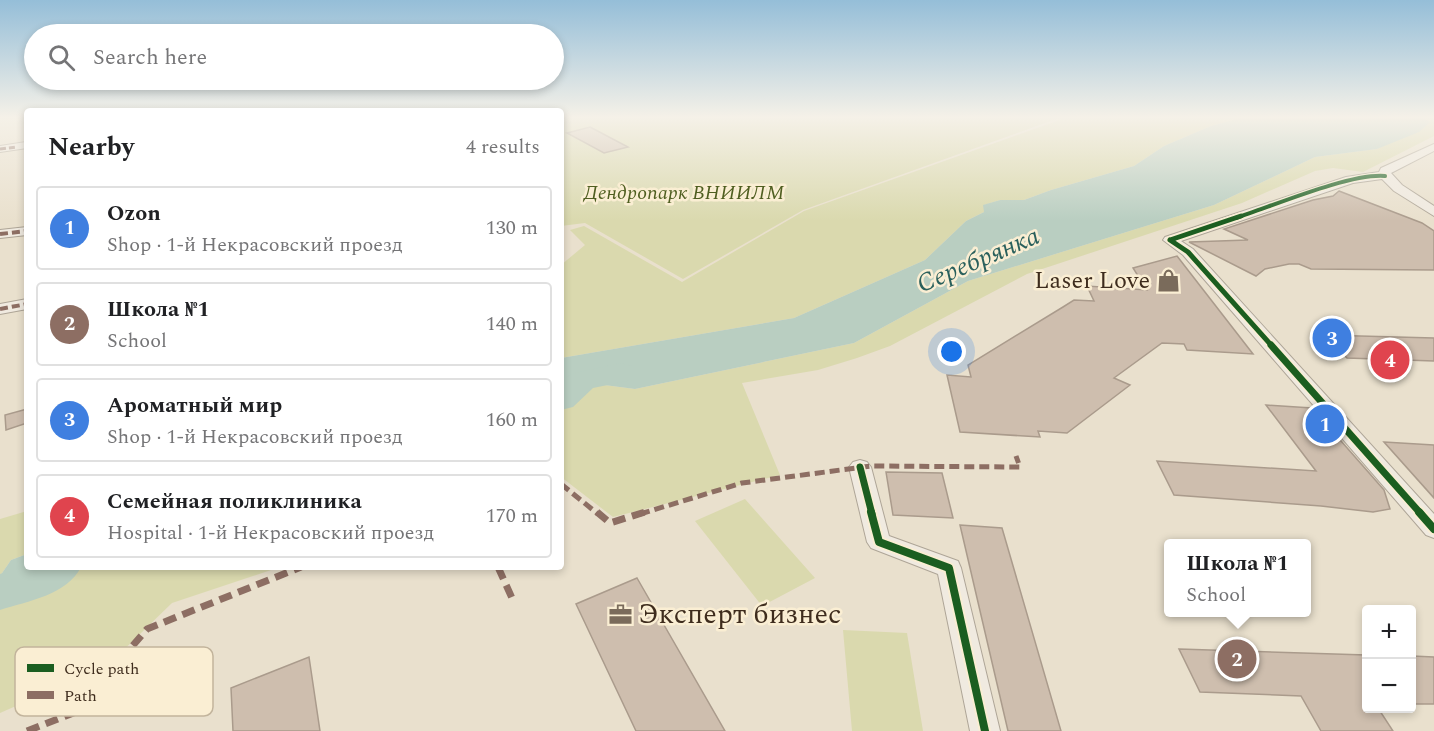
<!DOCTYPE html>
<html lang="en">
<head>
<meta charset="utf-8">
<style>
	:root { --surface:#fff; --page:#f6f6f6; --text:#202124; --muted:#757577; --line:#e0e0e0; --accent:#7a6b5b }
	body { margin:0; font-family:Spectral,serif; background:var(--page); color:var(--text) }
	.controls { position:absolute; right:18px; bottom:18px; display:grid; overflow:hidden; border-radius:6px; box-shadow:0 3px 9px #0003 }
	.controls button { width:54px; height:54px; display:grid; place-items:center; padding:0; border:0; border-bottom:2px solid var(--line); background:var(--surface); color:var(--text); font:30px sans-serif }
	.you { position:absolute; left:952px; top:352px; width:21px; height:21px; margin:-15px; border:4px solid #fff; border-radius:50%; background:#1a73e8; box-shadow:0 0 0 9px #1a73e833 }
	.badge { display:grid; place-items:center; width:39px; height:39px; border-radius:50%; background:var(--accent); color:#fff; font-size:20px; font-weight:700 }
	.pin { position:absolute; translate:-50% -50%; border:3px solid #fff; box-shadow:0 2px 6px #0006 }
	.popup { position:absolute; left:1164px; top:539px; width:147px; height:78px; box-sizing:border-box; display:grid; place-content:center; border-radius:6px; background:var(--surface); filter:drop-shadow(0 2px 4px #0005); font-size:20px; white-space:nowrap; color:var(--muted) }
	.popup b { font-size:22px; color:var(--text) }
	.popup::after { content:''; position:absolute; left:50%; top:100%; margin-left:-12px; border:12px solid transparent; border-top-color:var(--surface) }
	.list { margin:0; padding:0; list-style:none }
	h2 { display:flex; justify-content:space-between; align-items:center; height:78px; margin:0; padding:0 24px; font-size:26px }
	h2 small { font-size:20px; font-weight:400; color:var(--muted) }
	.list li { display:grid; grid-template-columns:39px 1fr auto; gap:18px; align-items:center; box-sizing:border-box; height:84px; margin:0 12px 12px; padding:0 12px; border:2px solid var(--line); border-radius:6px }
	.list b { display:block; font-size:22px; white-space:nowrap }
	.list p { margin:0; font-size:20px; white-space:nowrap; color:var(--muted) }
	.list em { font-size:20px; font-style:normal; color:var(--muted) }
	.icon { flex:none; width:33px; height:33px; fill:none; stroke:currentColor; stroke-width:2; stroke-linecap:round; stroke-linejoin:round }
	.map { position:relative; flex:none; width:1434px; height:731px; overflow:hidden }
	.search { position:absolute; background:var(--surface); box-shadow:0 3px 9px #0003; left:24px; top:24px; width:540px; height:66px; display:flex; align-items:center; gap:15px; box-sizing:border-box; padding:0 21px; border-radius:33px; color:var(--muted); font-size:22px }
	.panel { position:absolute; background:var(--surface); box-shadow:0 3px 9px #0003; left:24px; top:108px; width:540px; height:462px; border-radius:6px }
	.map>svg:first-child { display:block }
	.green { fill:#dad9ae }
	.water { fill:#b9cec1 }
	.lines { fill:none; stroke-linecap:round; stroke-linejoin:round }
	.river { fill:#b9cec1; fill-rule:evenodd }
	.building { fill:#cebeae; stroke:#aa9b8c; stroke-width:1.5 }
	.street-casing { stroke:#aea597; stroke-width:2 }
	.street { fill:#f0eae0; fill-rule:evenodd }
	.quiet-far3 { stroke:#8d6e63; stroke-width:3; stroke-dasharray:6 3; stroke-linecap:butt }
	.quiet-far2 { stroke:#8d6e63; stroke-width:4; stroke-dasharray:8 4; stroke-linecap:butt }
	.quiet-far1 { stroke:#8d6e63; stroke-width:5; stroke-dasharray:10 5; stroke-linecap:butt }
	.quiet { stroke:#8d6e63; stroke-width:7; stroke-dasharray:13 7; stroke-linecap:butt }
	.cycleway-far3-casing { stroke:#faeed3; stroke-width:6 }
	.cycleway-far2-casing { stroke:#faeed3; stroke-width:8 }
	.cycleway-far1-casing { stroke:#faeed3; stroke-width:10 }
	.cycleway-casing { stroke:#faeed3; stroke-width:12 }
	.cycleway-far3 { stroke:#1b5e20; stroke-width:4 }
	.cycleway-far2 { stroke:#1b5e20; stroke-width:5 }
	.cycleway-far1 { stroke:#1b5e20; stroke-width:7 }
	.cycleway { stroke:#1b5e20; stroke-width:8 }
	.labels { text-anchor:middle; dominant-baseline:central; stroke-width:5; stroke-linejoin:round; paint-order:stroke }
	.far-park-label { font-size:20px; font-style:italic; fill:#4f5e20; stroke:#faeed3 }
	.poi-label { font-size:24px; fill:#3e2c1d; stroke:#faeed3; text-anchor:end }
	.water-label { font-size:26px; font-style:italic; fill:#2a605c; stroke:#faeed3 }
	.near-poi-label { font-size:28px; fill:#3e2c1d; stroke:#faeed3; text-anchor:start }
	.key { fill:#faeed3; stroke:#c2b49c; stroke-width:1.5 }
	.key-label { font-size:16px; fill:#3e2c1d }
</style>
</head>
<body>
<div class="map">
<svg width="1434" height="731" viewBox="0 0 1434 731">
	<rect width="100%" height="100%" fill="#e9e0cd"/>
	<!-- green -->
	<path class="green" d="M561 118H1059L803 210 683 279 585 223 561 226Z
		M1065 118H1240L1211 126 1164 146 1134 166 1051 190 1024 200H1000L984 205V212L966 221 925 260 794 318 561 358V265L585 245 570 230 584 226 682 282 804 211Z
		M1423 118H1434V136L1363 172 1333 168 1315 171 1242 203 1027 274 890 346 857 358 818 370 742 383 780 475 613 517 561 477V389L581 382 635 389 854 343 968 281 1214 205 1315 157 1377 149 1429 121Z
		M745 499 815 578 762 606 695 521Z
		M27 511V554L11 560 0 576 20 574 43 567H280L172 603 107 666 0 713V519Z
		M843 630 907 633 923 731H852Z"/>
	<!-- water -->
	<path class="water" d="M1240 118H1423L1430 122 1419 132 1377 149 1315 157 1214 205 968 281 854 343 635 389 581 382 561 389V358L794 318 925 260 966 221 984 212 983 205 1000 200H1024L1051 190 1134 166 1164 146 1211 126Z
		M27 554V567H43L20 574 0 576 11 560Z"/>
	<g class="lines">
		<!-- river -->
		<path class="river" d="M621 363 632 366 637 373 632 380 593 388 573 407 561 410V382L571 374Z
			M27 565V567H81C67 595 28 601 0 610V574Z"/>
	</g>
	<!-- building -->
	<path class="building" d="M590 127 628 147 604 153 567 133Z
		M1339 191 1422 223 1434 231V270L1311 269 1299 264H1289L1265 269 1256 276 1189 242 1248 240 1224 229 1313 200 1333 196Z
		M1177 256 1253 354 1187 350 1184 344 1162 343 1114 378 1130 385 1067 433 1038 431 1040 437 960 432 947 375 971 377 968 365 1063 307 1074 300 1094 301 1087 286 1147 290 1133 268Z
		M1323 335 1434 338V361L1347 358Z
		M1266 405 1312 408 1384 490 1390 509 1373 512 1321 506 1174 495 1157 461 1316 471Z
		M27 409V423L6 430 5 415Z
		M1384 442 1434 445V498Z
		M886 472 942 473 953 518 893 515Z
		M960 525 1002 528 1061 731H1008Z
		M637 578 725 731H636L576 604Z
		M1179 649 1366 655V708H1378L1393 731H1321L1301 696 1200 692Z
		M1412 656 1434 657V704H1412Z
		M309 657 320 731H233L231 688Z"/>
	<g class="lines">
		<defs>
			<path id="street" d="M26 142 27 148 0 152V146Z
				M1434 144V151L1391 173 1402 185 1434 206V216L1394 191 1382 179 1353 183 1181 241 1193 249 1434 514V538L1426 535 1183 255 1163 240 1165 237 1346 177 1379 172 1381 168Z
				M27 227V235L0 238V230Z
				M27 299V309L0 314V304Z
				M860 460 867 462 871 467 889 536 958 561 961 568 1000 731H970L938 574 871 548 867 542 849 467 853 462Z"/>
		</defs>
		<!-- street casing -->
		<use href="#street" class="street-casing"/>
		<!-- street -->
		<use href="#street" class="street"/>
		<!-- quiet-far3 -->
		<path class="quiet-far3" d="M0 149 17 147"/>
		<!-- quiet-far2 -->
		<path class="quiet-far2" d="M0 234 27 231
			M0 309 27 304"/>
		<!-- quiet-far1 -->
		<path class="quiet-far1" d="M561 484 598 514
			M640 514 742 483 871 466 1020 467 1016 456"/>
		<!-- quiet -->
		<path class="quiet" d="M597 512 610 523 645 512
			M498 567 512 598
			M27 731 76 712 147 629 301 567"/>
		<defs>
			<path id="cycleway-far3" d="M1236 218C1273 206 1350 173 1385 176"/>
			<path id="cycleway-far2" d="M1170 240 1188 252 1272 346
				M1170 240 1241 216"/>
			<path id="cycleway-far1" d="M1271 345 1421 514
				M860 467 872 514"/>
			<path id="cycleway" d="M871 512 879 542 949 568 985 731
				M1419 512 1434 529"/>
		</defs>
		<!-- cycleway-far3 casing -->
		<use href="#cycleway-far3" class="cycleway-far3-casing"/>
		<!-- cycleway-far2 casing -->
		<use href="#cycleway-far2" class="cycleway-far2-casing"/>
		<!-- cycleway-far1 casing -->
		<use href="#cycleway-far1" class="cycleway-far1-casing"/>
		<!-- cycleway casing -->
		<use href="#cycleway" class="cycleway-casing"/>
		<!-- cycleway-far3 -->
		<use href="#cycleway-far3" class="cycleway-far3"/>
		<!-- cycleway-far2 -->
		<use href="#cycleway-far2" class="cycleway-far2"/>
		<!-- cycleway-far1 -->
		<use href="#cycleway-far1" class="cycleway-far1"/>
		<!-- cycleway -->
		<use href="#cycleway" class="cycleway"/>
	</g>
	<!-- sky -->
	<linearGradient id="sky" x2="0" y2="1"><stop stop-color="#95bed8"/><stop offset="0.53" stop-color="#f5f1e8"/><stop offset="1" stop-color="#f5f1e8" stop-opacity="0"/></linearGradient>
	<rect width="1434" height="221" fill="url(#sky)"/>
	<!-- icons -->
	<defs>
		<symbol id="shop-bare" viewBox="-9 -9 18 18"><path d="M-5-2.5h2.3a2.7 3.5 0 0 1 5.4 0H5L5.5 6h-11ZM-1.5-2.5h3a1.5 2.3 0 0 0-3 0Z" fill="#7a6b5b" stroke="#faeed3" stroke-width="2.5" paint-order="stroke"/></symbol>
		<symbol id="office-bare" viewBox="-9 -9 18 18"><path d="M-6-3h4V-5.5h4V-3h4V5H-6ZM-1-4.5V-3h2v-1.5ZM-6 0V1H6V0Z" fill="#7a6b5b" stroke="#faeed3" stroke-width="2.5" paint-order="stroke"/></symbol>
	</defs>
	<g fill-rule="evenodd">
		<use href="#shop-bare" x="1152" y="264" width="33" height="33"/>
		<use href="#office-bare" x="604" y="598" width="33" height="33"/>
	</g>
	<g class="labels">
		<!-- far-park labels -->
		<g class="far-park-label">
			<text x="684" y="193">Дендропарк ВНИИЛМ</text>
		</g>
		<!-- poi labels -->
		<g class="poi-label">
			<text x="1150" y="281">Laser Love</text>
		</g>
		<!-- water labels -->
		<g class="water-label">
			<text transform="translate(978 260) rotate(-23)">Серебрянка</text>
		</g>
		<!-- near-poi labels -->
		<g class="near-poi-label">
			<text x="638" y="614">Эксперт бизнес</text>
		</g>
	</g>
	<!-- legend -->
	<rect x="15" y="647" width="198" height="69" rx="9" class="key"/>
	<rect x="27" y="664" width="27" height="8" fill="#1b5e20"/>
	<rect x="27" y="691" width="27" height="8" fill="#8d6e63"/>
	<g class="key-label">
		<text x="64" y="674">Cycle path</text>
		<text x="64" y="701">Path</text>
	</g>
</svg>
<div class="controls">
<button>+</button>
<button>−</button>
</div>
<div class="you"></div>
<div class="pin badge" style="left:1325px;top:424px;background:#3f7fe0">1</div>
<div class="pin badge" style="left:1237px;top:659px;background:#8d6e63">2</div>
<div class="popup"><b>Школа №1</b>School</div>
<div class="pin badge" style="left:1332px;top:338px;background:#3f7fe0">3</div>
<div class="pin badge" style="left:1390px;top:360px;background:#e0444e">4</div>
<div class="search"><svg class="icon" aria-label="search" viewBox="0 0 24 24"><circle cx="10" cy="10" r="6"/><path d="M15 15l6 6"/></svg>Search here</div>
<section class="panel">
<h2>Nearby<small>4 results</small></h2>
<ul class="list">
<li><span class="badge" style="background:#3f7fe0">1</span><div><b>Ozon</b><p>Shop · 1-й Некрасовский проезд</p></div><em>130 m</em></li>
<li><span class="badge" style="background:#8d6e63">2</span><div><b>Школа №1</b><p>School</p></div><em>140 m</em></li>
<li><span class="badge" style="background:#3f7fe0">3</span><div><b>Ароматный мир</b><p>Shop · 1-й Некрасовский проезд</p></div><em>160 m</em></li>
<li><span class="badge" style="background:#e0444e">4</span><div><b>Семейная поликлиника</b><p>Hospital · 1-й Некрасовский проезд</p></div><em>170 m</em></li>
</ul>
</section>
</div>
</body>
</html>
